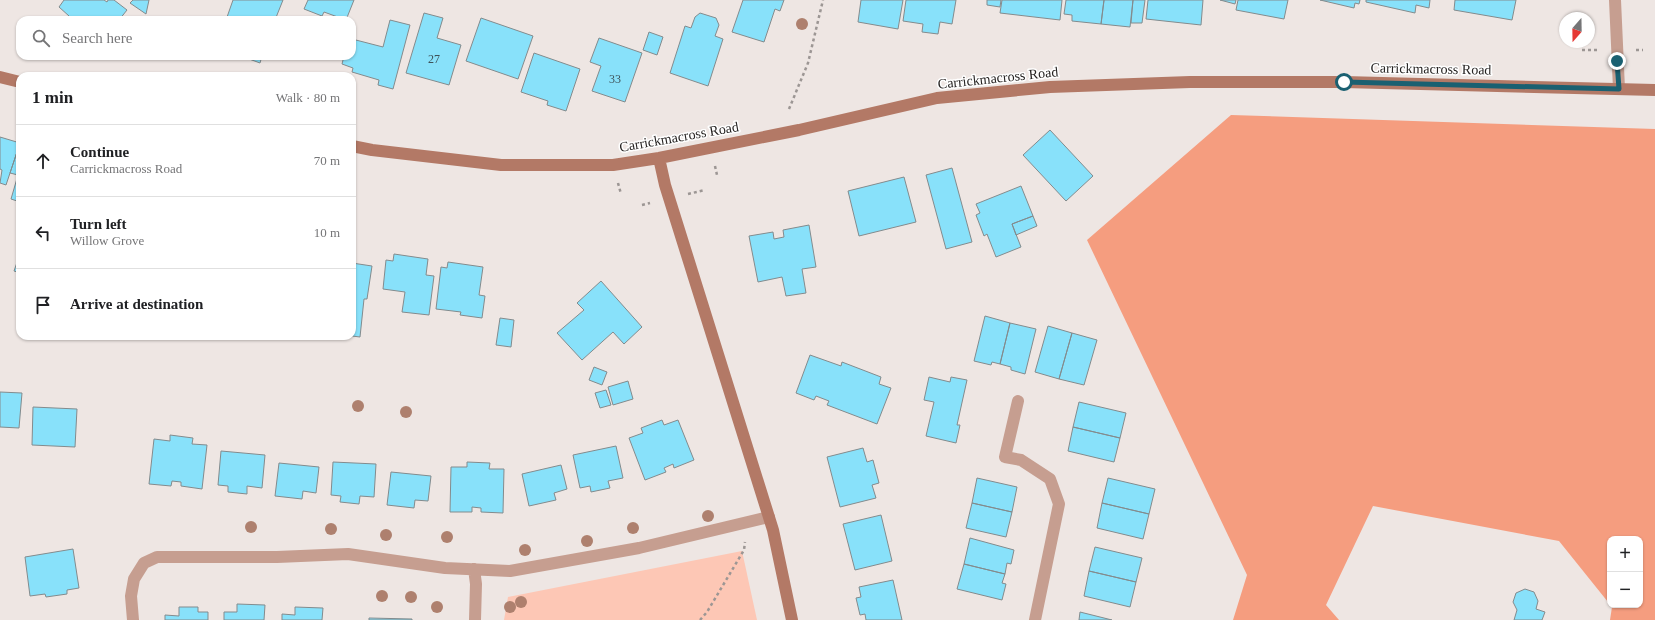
<!DOCTYPE html>
<html lang="en">
<head>
<meta charset="utf-8">
<style>
	:root { --surface:#fff; --page:#f6f6f6; --text:#202124; --muted:#757577; --line:#e0e0e0 }
	body { margin:0; font-family:Georgia,serif; background:var(--page); color:var(--text) }
	.controls { position:absolute; right:12px; bottom:12px; display:grid; overflow:hidden; border-radius:8px; box-shadow:0 1px 3px #0004 }
	.controls button { width:36px; height:36px; display:grid; place-items:center; padding:0; border:0; border-bottom:1px solid var(--line); background:var(--surface); color:var(--text); font:20px sans-serif }
	.compass { position:absolute; left:1559px; top:12px; width:36px; height:36px; border-radius:50%; background:var(--surface); box-shadow:0 1px 3px #0004; rotate:200deg }
	.stop { position:absolute; width:12px; height:12px; margin:-9px; border:3px solid #1a6071; border-radius:50%; background:#fff }
	.stop.end { background:#1a6071; border-color:#fff; box-shadow:0 1px 4px #0008 }
	.list { margin:0; padding:0; list-style:none }
	h2 { display:flex; justify-content:space-between; align-items:center; height:52px; margin:0; padding:0 16px; font-size:17px }
	h2 small { font-size:13px; font-weight:400; color:var(--muted) }
	.list li { display:grid; grid-template-columns:26px 1fr auto; gap:12px; align-items:center; box-sizing:border-box; height:72px; padding:0 16px; border-top:1px solid var(--line) }
	.list b { display:block; font-size:15px; white-space:nowrap }
	.list p { margin:0; font-size:13px; white-space:nowrap; color:var(--muted) }
	.list em { font-size:13px; font-style:normal; color:var(--muted) }
	.icon { flex:none; width:22px; height:22px; fill:none; stroke:currentColor; stroke-width:2; stroke-linecap:round; stroke-linejoin:round }
	.map { position:relative; flex:none; width:1655px; height:620px; overflow:hidden }
	.search { position:absolute; background:var(--surface); box-shadow:0 1px 3px #0004; left:16px; top:16px; width:340px; height:44px; display:flex; align-items:center; gap:10px; box-sizing:border-box; padding:0 14px; border-radius:12px; color:var(--muted); font-size:15px }
	.panel { position:absolute; background:var(--surface); box-shadow:0 1px 3px #0004; left:16px; top:72px; width:340px; height:268px; border-radius:12px }
	.map>svg:first-child { display:block }
	.green { fill:#fdc7b5 }
	.forest { fill:#f59d7f; fill-rule:evenodd }
	.building { fill:#88e1fa; stroke:#838b8d }
	.lines { fill:none; stroke-linecap:round; stroke-linejoin:round }
	.path { stroke:#9c9694; stroke-width:2.5; stroke-dasharray:3 3; stroke-linecap:butt }
	.street { stroke:#c69e90; stroke-width:12 }
	.secondary { stroke:#b37966; stroke-width:12 }
	.tree { fill:#ae806e }
	.route { stroke:#1a6071; stroke-width:5 }
	.labels { text-anchor:middle; dominant-baseline:central; stroke-width:3; stroke-linejoin:round; paint-order:stroke }
	.number-label { font-size:12px; fill:#3e5258 }
	.street-label { font-size:14px; fill:#262322; stroke:#fff }
</style>
</head>
<body>
<div class="map">
<svg width="1655" height="620" viewBox="0 0 1655 620">
	<rect width="100%" height="100%" fill="#eee6e3"/>
	<!-- green -->
	<path class="green" d="M742 551 757 620H504L508 597Z"/>
	<!-- forest -->
	<path class="forest" d="M1231 115 1655 129V620H1610L1612 607 1559 541 1373 506 1326 605 1339 620H1233L1247 575 1087 240ZM1610 539H1640V605H1610Z"/>
	<!-- building -->
	<path class="building" d="M64 0H104L107 2 108 0H114L127 10 119 20H66L69 16 59 7Z
		M133 0H149L146 14 130 3Z
		M233 0H283L275 20H226Z
		M308 0H354L346 20 324 12 322 16 304 9Z
		M743 0H784L780 11 775 9 764 42 732 32Z
		M861 0H903L898 29 858 22Z
		M906 0H956L952 24 940 22 938 34 922 32 923 24 903 21Z
		M987 0H1001L1000 7 987 5Z
		M1002 0H1062L1060 20 1000 13Z
		M1066 0H1104L1101 24 1072 21V15L1064 14Z
		M1104 0H1133L1130 27 1101 24Z
		M1133 0H1145L1142 23H1131Z
		M1148 0H1203L1201 25 1146 19Z
		M1220 0H1236L1235 4Z
		M1238 0H1288L1284 19 1236 10Z
		M1320 0H1360L1359 4 1355 3 1354 8Z
		M1366 0H1430L1429 8 1416 5 1415 13 1366 2Z
		M1455 0H1516L1512 20 1454 10Z
		M424 13 443 18 437 38 461 45 449 85 406 73Z
		M700 13 716 18 719 25 715 36 723 39 708 86 670 73 685 26 691 28 695 17Z
		M481 18 533 36 518 79 466 61Z
		M390 20 410 25 393 89 378 85 379 80 352 72 353 68 342 64 344 56H352V39L383 47Z
		M649 32 663 37 657 55 643 50Z
		M599 38 642 53 625 102 592 91 601 66 590 62Z
		M534 53 580 69 566 111 547 105 548 101 521 92Z
		M241 56H262L260 63Z
		M1050 130 1093 176 1066 201 1023 155Z
		M0 137 20 143 6 185 0 183 2 170 0 169Z
		M20 143V202L11 199 18 175 10 173Z
		M952 168 972 242 946 249 926 175Z
		M904 177 916 222 859 236 848 191Z
		M1021 186 1033 216 1012 224 1021 247 996 257 987 234 984 236 976 215 980 213 976 204Z
		M1033 216 1037 226 1016 235 1012 224Z
		M809 225 816 267 802 269 806 293 786 296 782 277 758 282 749 236 773 232 774 239 784 237 783 230Z
		M20 254V273L14 271Z
		M394 254 428 259 426 275 434 276 429 315 402 312 405 292 383 289 386 260 393 261Z
		M448 262 483 267 479 295 485 296 482 318 460 315 461 312 436 309 441 267 447 268Z
		M352 263 372 266 367 299H364L360 337 352 336Z
		M601 281 642 327 624 344 613 332 582 360 557 333 584 310 577 303Z
		M985 316 1010 323 1000 364 992 362 991 365 974 361Z
		M500 318 514 320 511 347 496 345Z
		M1010 323 1036 329 1025 374 1011 370V367L1000 364Z
		M1048 326 1072 333 1059 379 1035 372Z
		M1072 333 1097 340 1084 385 1059 379Z
		M810 355 841 366 842 362 881 377 879 384 891 388 877 424 827 405 829 401 816 396 814 400 796 393Z
		M594 367 607 372 602 385 589 380Z
		M929 377 950 382 951 377 967 380 957 425H960L956 443 926 436 934 402 924 400Z
		M628 381 633 399 613 405 608 387Z
		M606 390 611 405 600 408 595 393Z
		M0 392 22 393 19 428 0 427Z
		M1079 402 1126 413 1120 438 1073 427Z
		M33 407 77 409 75 447 32 445Z
		M662 420 664 425 678 420 694 460 674 468 673 464 664 468 666 472 645 480 629 438 643 433 641 428Z
		M1073 427 1120 438 1114 462 1068 451Z
		M170 435 193 438 192 444 207 445 202 489 181 486V482L172 481 171 486 149 484 154 439 170 441Z
		M616 446 623 478 608 481 610 488 591 492 590 486 580 488 573 455Z
		M863 448 867 462 873 460 879 483 872 485 876 498 840 507 827 457Z
		M221 451 265 455 262 488 247 486V494L228 492V486L218 485Z
		M333 462 376 464 374 497 360 496 359 504 340 502 341 496 331 495Z
		M467 462 490 463 489 469H504L503 513 481 512V508L472 507V512H450L451 467H467Z
		M279 463 319 467 316 493 303 491 302 499 275 496Z
		M561 465 567 489 554 493 556 500 529 506 522 474Z
		M391 472 431 476 428 501 415 500 414 508 387 505Z
		M977 478 1017 487 1012 512 972 503Z
		M1108 478 1155 489 1149 514 1102 503Z
		M972 503 1012 512 1006 537 966 528Z
		M1102 503 1149 514 1143 539 1097 528Z
		M881 515 892 561 855 570 843 524Z
		M970 538 1014 550 1011 564 1007 563 1005 574 964 564Z
		M1095 547 1142 558 1136 582 1089 571Z
		M73 549 79 588 67 590V594L46 597 45 594 30 596 25 557Z
		M964 564 1005 574 1002 583 1006 584 1002 600 957 589Z
		M1089 571 1136 582 1130 607 1084 596Z
		M893 580 902 620H866L865 614 860 615 856 598 861 597 859 587Z
		M1525 589 1534 592 1538 601 1536 609 1545 612 1542 620H1514L1517 610 1513 602 1516 593Z
		M237 604 265 605 264 620H224V612H237Z
		M179 607H198V612H208V620H165V615L179 616Z
		M295 607 323 608 322 620H282V614L295 615Z
		M1080 612 1112 620H1079Z
		M369 618 412 619V620H369Z"/>
	<g class="lines">
		<!-- path -->
		<path class="path" d="M1582 50H1599
			M1636 50H1643
			M789 109 808 63 823 0
			M715 166 717 175
			M618 183 621 194
			M688 194 705 190
			M642 205 650 203
			M700 620 707 612 744 550 745 542"/>
		<!-- street -->
		<path class="street" d="M1615 0 1619 89
			M1018 401 1005 457 1021 460 1050 479 1059 504 1035 620
			M474 569 476 584 475 620
			M133 620 131 596 134 579 144 563 157 557H277L348 554 445 568 510 571 639 548 769 517"/>
		<!-- secondary -->
		<path class="secondary" d="M0 77 20 82
			M352 146 372 150 501 165H613L659 158 799 130 937 98 1050 87 1190 82H1344L1655 90
			M659 158 665 185 773 530 792 620"/>
	</g>
	<!-- trees -->
	<g class="tree">
		<circle cx="802" cy="24" r="6"/>
		<circle cx="358" cy="406" r="6"/>
		<circle cx="406" cy="412" r="6"/>
		<circle cx="708" cy="516" r="6"/>
		<circle cx="251" cy="527" r="6"/>
		<circle cx="633" cy="528" r="6"/>
		<circle cx="331" cy="529" r="6"/>
		<circle cx="386" cy="535" r="6"/>
		<circle cx="447" cy="537" r="6"/>
		<circle cx="587" cy="541" r="6"/>
		<circle cx="525" cy="550" r="6"/>
		<circle cx="382" cy="596" r="6"/>
		<circle cx="411" cy="597" r="6"/>
		<circle cx="521" cy="602" r="6"/>
		<circle cx="437" cy="607" r="6"/>
		<circle cx="510" cy="607" r="6"/>
	</g>
	<g class="lines">
		<!-- route -->
		<path class="route" d="M1344 82 1619 89 1617 61"/>
	</g>
	<g class="labels">
		<!-- number labels -->
		<g class="number-label">
			<text x="434" y="59">27</text>
			<text x="615" y="79">33</text>
		</g>
		<!-- street labels -->
		<g class="street-label">
			<text transform="translate(1431 69) rotate(1)">Carrickmacross Road</text>
			<text transform="translate(998 78) rotate(-6)">Carrickmacross Road</text>
			<text transform="translate(679 137) rotate(-10)">Carrickmacross Road</text>
		</g>
	</g>
</svg>
<div class="controls">
<button>+</button>
<button>−</button>
</div>
<svg class="compass" viewBox="-18 -18 36 36"><path d="M0-13l5 13h-10z" fill="#e53935"/><path d="M0 13l5-13h-10z" fill="#757577"/></svg>
<div class="stop" style="left:1344px;top:82px"></div>
<div class="stop end" style="left:1617px;top:61px"></div>
<div class="search"><svg class="icon" aria-label="search" viewBox="0 0 24 24"><circle cx="10" cy="10" r="6"/><path d="M15 15l6 6"/></svg>Search here</div>
<section class="panel">
<h2>1 min<small>Walk · 80 m</small></h2>
<ul class="list">
<li><svg class="icon" aria-label="ahead" viewBox="0 0 24 24"><path d="M12 20V5M6 11l6-6 6 6"/></svg><div><b>Continue</b><p>Carrickmacross Road</p></div><em>70 m</em></li>
<li><svg class="icon" aria-label="left" viewBox="0 0 24 24"><path d="M17 20v-9H6M10 6l-5 5 5 5"/></svg><div><b>Turn left</b><p>Willow Grove</p></div><em>10 m</em></li>
<li><svg class="icon" aria-label="arrive" viewBox="0 0 24 24"><path d="M6 21V4h12l-3 4 3 4H6"/></svg><div><b>Arrive at destination</b></div></li>
</ul>
</section>
</div>
</body>
</html>
